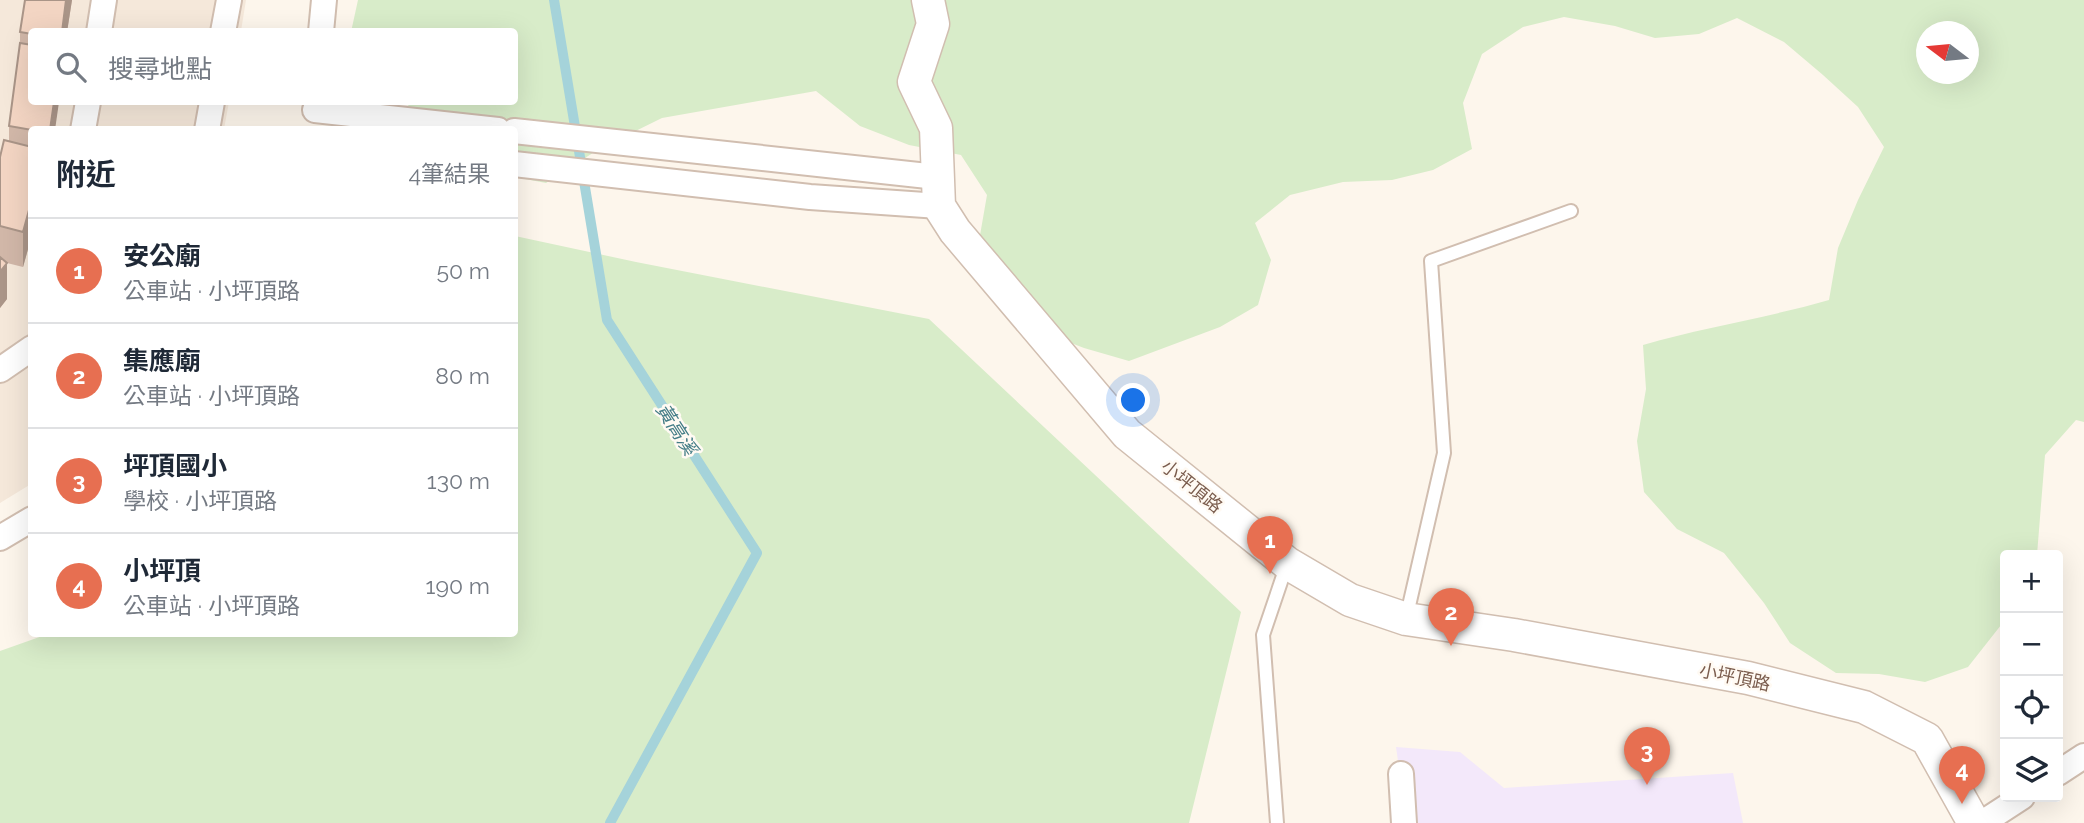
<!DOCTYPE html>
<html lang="zh-TW">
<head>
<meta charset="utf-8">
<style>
	:root { --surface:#fff; --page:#f2f2f3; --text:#1f2937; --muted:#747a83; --line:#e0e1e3; --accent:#e76f51 }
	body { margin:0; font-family:Raleway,"Noto Sans TC",sans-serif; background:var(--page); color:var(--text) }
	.controls { position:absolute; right:21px; bottom:21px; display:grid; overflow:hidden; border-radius:7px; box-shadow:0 7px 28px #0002 }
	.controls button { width:63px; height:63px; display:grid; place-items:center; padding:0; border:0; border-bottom:2px solid var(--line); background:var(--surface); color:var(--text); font:35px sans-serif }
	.compass { position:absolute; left:1916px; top:21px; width:63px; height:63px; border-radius:50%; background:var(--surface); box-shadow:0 7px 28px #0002; rotate:286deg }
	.you { position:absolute; left:1134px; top:401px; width:24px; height:24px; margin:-18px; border:5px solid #fff; border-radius:50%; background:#1a73e8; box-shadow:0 0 0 10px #1a73e833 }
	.badge { display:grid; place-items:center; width:46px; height:46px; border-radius:50%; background:var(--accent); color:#fff; font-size:23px; font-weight:700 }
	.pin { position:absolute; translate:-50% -58px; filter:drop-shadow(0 2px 4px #0008) }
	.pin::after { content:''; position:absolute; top:37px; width:24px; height:21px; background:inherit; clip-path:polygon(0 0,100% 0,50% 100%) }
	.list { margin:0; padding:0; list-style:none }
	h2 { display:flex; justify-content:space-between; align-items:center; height:91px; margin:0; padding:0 28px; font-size:30px }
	h2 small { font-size:23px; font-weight:400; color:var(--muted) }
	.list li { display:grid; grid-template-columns:46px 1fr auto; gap:21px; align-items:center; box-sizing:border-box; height:105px; padding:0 28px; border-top:2px solid var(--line) }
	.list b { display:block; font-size:26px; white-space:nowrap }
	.list p { margin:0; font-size:23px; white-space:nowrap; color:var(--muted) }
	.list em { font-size:23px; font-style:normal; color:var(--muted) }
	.icon { flex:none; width:38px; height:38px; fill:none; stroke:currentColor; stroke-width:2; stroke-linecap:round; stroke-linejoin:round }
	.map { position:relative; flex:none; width:2084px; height:823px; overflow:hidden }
	.search { position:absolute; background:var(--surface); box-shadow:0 7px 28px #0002; left:28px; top:28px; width:490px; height:77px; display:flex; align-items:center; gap:18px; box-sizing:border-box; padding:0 24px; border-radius:7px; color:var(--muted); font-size:26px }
	.panel { position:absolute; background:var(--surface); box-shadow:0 7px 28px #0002; left:28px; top:126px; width:490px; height:511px; border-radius:7px }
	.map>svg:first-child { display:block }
	.residential { fill:#f5e8da }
	.education { fill:#f3e8fa }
	.green { fill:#d8ecc9; fill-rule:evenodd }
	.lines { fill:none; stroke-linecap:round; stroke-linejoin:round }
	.stream { stroke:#a5d3da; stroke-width:10 }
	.service-casing { stroke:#d1beb0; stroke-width:16 }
	.minor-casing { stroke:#d1beb0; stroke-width:28 }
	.tertiary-casing { stroke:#d1beb0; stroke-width:35 }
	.service { stroke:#fff; stroke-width:12 }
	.minor { stroke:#fff; stroke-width:24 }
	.tertiary { stroke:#fff; stroke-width:32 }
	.wall { fill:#d1b7a8 }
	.shaded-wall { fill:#aa9588 }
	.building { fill:#f3d5c3; stroke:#aa9588; stroke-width:2 }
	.labels { text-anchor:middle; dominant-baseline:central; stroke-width:5; stroke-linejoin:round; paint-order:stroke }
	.street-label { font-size:18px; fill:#7a5c4d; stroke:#fffaf3 }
	.water-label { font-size:19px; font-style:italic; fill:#437c86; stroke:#fffaf3 }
</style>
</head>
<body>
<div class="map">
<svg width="2084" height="823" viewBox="0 0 2084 823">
	<rect width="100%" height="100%" fill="#fdf6ec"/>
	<!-- residential -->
	<path class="residential" d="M0 0H246L241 31 32 32V102H229L224 129 32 130 31 484 0 503Z"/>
	<!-- education -->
	<path class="education" d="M1396 747 1460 752 1504 788 1733 773 1743 823H1407Z"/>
	<!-- green -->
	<path class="green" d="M358 0H2084V422L2076 420 2045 455 2037 555H2005V620L1968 667 1925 682 1879 674 1836 673 1790 643 1764 603 1724 553 1677 529 1644 492 1637 441 1646 389 1643 345C1704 327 1767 318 1829 300L1838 248 1858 200 1884 147 1858 107 1823 75 1784 42 1737 18 1699 34 1655 38 1615 26 1564 17 1523 27 1482 54 1463 103 1472 149 1433 170 1392 180 1343 182 1290 195 1255 223 1271 260 1258 305 1220 327 1129 361 1084 348 1035 329 979 241 987 195 961 155 909 145 860 126 816 91 662 118 599 149 546 183 515 177 514 130 437 129 404 102H514V32H351ZM1926 32H1968V74H1926Z
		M515 236 636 262 929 319 1241 612 1189 823H0V651L48 634H514Z"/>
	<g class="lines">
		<!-- stream -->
		<path class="stream" d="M554 0 607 320 757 553 610 823"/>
		<defs>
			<path id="service" d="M1406 619 1444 453 1431 261 1571 211
				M1277 823 1263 635 1287 564"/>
			<path id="minor" d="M99 32 104 0
				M223 32 229 0
				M321 32 324 0
				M315 110 498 130
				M83 130 88 102
				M207 130 212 102
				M514 131 937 177
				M514 164 810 197 939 206
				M0 370 32 348
				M0 538 32 519
				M2058 773 2084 756
				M1401 774 1404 823
				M1982 823 2022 797"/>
			<path id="tertiary" d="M928 0 933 24 914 82 936 128 939 206 955 231 1127 434 1287 563 1350 600 1406 619 1514 635 1748 678 1864 707 1927 739 1974 823"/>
		</defs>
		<!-- service casing -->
		<use href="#service" class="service-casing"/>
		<!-- minor casing -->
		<use href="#minor" class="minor-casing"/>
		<!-- tertiary casing -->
		<use href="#tertiary" class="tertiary-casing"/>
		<!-- service -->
		<use href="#service" class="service"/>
		<!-- minor -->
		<use href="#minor" class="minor"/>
		<!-- tertiary -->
		<use href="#tertiary" class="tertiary"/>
	</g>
	<!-- wall -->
	<path class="wall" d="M25 0H72L67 32H32V235L23 267 7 263V299L0 308V157L9 141V126L20 44V32Z"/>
	<!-- shaded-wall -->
	<path class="shaded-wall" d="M66 0H72L67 32H62Z
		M54 102H59L55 130H50Z
		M32 199V235L23 267V232Z
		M7 263V299L0 308V272Z"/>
	<!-- building -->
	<path class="building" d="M25 0H66L62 32H32V34L20 32Z
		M20 43 32 45V102H54L50 130H32L9 126Z
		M4 140 32 147V199L23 232 0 226V157Z
		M0 257 7 263 0 272Z"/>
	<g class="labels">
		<!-- street labels -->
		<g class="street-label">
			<text transform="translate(1192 486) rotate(39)">小坪頂路</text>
			<text transform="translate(1735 677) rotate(12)">小坪頂路</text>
		</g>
		<!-- water labels -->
		<g class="water-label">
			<text transform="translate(677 429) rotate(57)">黃高溪</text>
		</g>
	</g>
</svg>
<div class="controls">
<button>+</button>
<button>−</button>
<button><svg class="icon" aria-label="locate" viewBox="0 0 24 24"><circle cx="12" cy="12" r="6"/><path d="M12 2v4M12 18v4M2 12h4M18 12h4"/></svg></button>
<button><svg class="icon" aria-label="layers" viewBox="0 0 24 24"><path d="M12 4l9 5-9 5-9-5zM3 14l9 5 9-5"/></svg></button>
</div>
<svg class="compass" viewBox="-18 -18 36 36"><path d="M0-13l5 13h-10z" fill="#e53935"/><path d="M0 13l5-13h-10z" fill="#747a83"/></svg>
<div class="you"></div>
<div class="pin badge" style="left:1270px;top:574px">1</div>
<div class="pin badge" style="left:1451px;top:646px">2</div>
<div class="pin badge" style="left:1647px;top:785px">3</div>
<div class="pin badge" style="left:1962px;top:804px">4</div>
<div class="search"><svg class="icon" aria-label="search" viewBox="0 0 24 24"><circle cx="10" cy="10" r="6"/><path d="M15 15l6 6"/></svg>搜尋地點</div>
<section class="panel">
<h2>附近<small>4筆結果</small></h2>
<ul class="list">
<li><span class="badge">1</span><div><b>安公廟</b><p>公車站 · 小坪頂路</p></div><em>50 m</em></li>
<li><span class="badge">2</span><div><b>集應廟</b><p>公車站 · 小坪頂路</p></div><em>80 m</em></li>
<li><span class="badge">3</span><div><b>坪頂國小</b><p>學校 · 小坪頂路</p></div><em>130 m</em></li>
<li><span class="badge">4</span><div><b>小坪頂</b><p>公車站 · 小坪頂路</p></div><em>190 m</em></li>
</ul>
</section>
</div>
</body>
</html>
